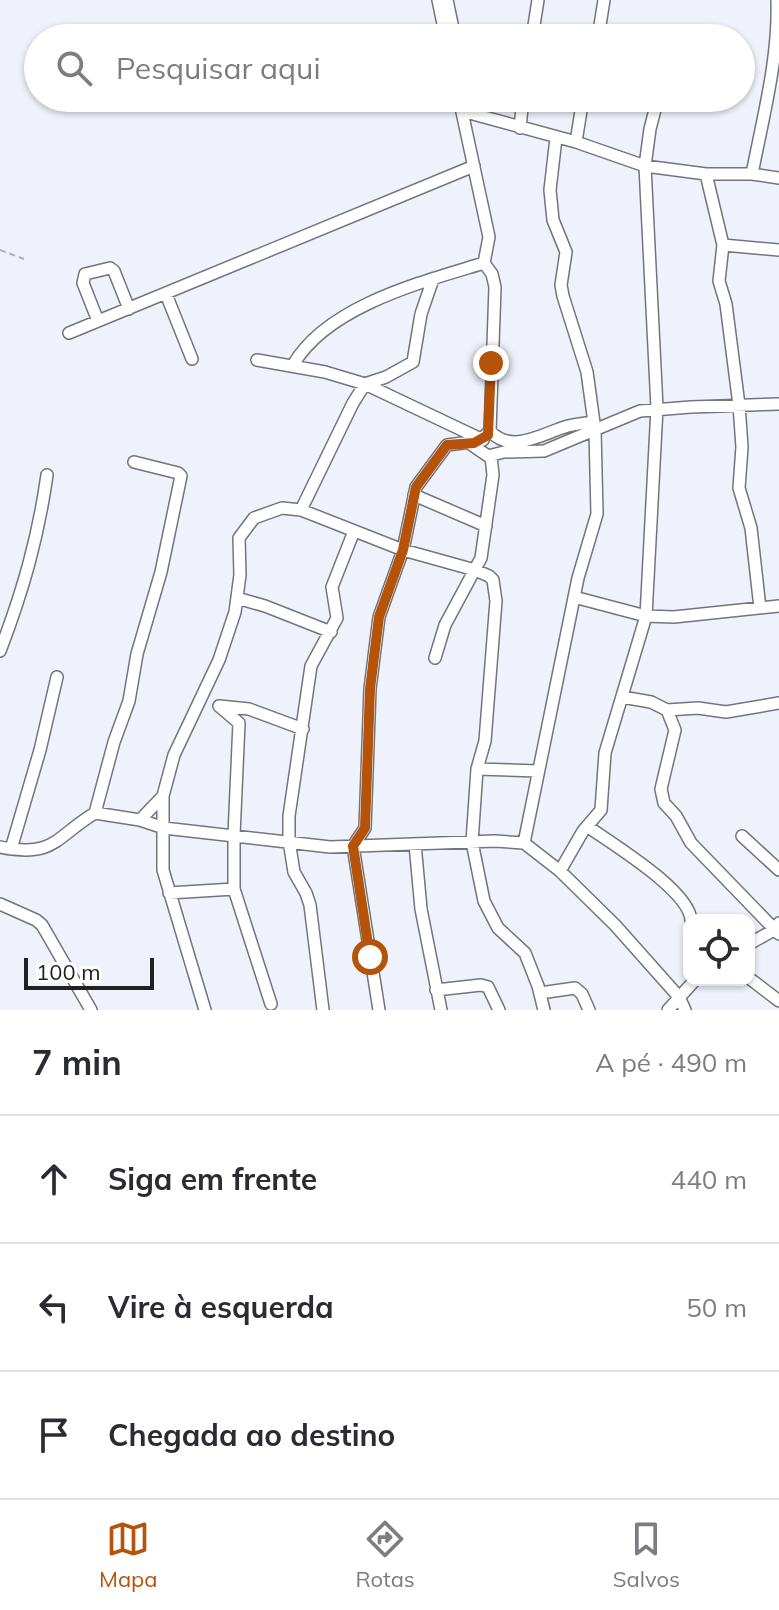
<!DOCTYPE html>
<html lang="pt">
<head>
<meta charset="utf-8">
<style>
	:root { --surface:#fff; --page:#f2f2f3; --text:#2b2b33; --muted:#7c7c81; --line:#e1e1e2; --accent:#b45309 }
	body { margin:0; font-family:Mulish,sans-serif; background:var(--page); color:var(--text) }
	.controls { position:absolute; right:24px; bottom:24px; display:grid; overflow:hidden; border-radius:16px; box-shadow:0 2px 6px #0004 }
	.controls button { width:72px; height:72px; display:grid; place-items:center; padding:0; border:0; border-bottom:2px solid var(--line); background:var(--surface); color:var(--text); font:40px sans-serif }
	.scale { position:absolute; left:24px; bottom:20px; width:130px; box-sizing:border-box; padding-left:8px; border:4px solid #202124; border-top:0; font-size:22px; line-height:28px; white-space:nowrap; color:#202124; -webkit-text-stroke:6px #fff; paint-order:stroke }
	.stop { position:absolute; width:24px; height:24px; margin:-18px; border:6px solid #b45309; border-radius:50%; background:#fff }
	.stop.end { background:#b45309; border-color:#fff; box-shadow:0 2px 8px #0008 }
	.list { margin:0; padding:0; list-style:none }
	h2 { display:flex; justify-content:space-between; align-items:center; height:104px; margin:0; padding:0 32px; font-size:34px }
	h2 small { font-size:26px; font-weight:400; color:var(--muted) }
	.list li { display:grid; grid-template-columns:52px 1fr auto; gap:24px; align-items:center; box-sizing:border-box; height:128px; padding:0 32px; border-top:2px solid var(--line) }
	.list b { display:block; font-size:30px; white-space:nowrap }
	.list em { font-size:26px; font-style:normal; color:var(--muted) }
	.icon { flex:none; width:44px; height:44px; fill:none; stroke:currentColor; stroke-width:2; stroke-linecap:round; stroke-linejoin:round }
	.map { position:relative; flex:none; width:779px; height:1010px; overflow:hidden }
	.search { position:absolute; background:var(--surface); box-shadow:0 2px 6px #0004; left:24px; right:24px; top:24px; height:88px; display:flex; align-items:center; gap:20px; box-sizing:border-box; padding:0 28px; border-radius:44px; color:var(--muted); font-size:30px }
	.sheet { height:488px; background:var(--surface) }
	nav { display:flex; justify-content:space-around; align-items:center; box-sizing:border-box; height:112px; border-top:2px solid var(--line); background:var(--surface); font-size:22px; color:var(--muted) }
	nav a { display:grid; justify-items:center; gap:4px }
	nav .on { color:var(--accent) }
	.map>svg:first-child { display:block }
	.lines { fill:none; stroke-linecap:round; stroke-linejoin:round }
	.minor-casing { stroke:#73757c; stroke-width:14 }
	.path { stroke:#afb1b8; stroke-width:2; stroke-dasharray:6 4; stroke-linecap:butt }
	.minor { stroke:#fff; stroke-width:11 }
	.route { stroke:#b45309; stroke-width:10 }
</style>
</head>
<body>
<div class="map">
<svg width="779" height="1010" viewBox="0 0 779 1010">
	<rect width="100%" height="100%" fill="#eff2fa"/>
	<g class="lines">
		<defs>
			<path id="minor" d="M438 0 446 38
				M447 0 455 38
				M532 38 538 0
				M598 38 604 0
				M462 111 576 142 645 166 706 174H752L779 178
				M520 128 523 98
				M576 142 583 98
				M706 174 723 245 719 281 726 304 739 405 742 447 739 488 751 528 760 608
				M752 174C763 117 779 58 777 0
				M723 245 779 250
				M166 294 192 359
				M98 321 83 283 85 274 110 268 114 271 129 309
				M69 333 474 166
				M257 360 325 372 365 384 483 440
				M293 365C327 306 422 282 484 263
				M490 431C512 455 543 433 568 426 577 424 585 423 594 422
				M469 443 488 456 504 452 544 451 640 411 691 407 779 404
				M414 495 486 526
				M301 510 353 403 365 384 386 377 413 362 421 314 433 279
				M574 597 646 616 674 617 779 606
				M237 598 265 606 331 632
				M0 651C23 591 38 538 47 475
				M435 658 445 625 481 558 493 475 491 456
				M622 697 651 702 667 710 675 730 661 789 664 803 676 816 691 843 779 934
				M667 710 698 708 726 712 779 703
				M477 769 538 771
				M95 813 114 742 129 701 137 654 161 572 181 476 178 473 134 462
				M140 820 163 796
				M587 826C612 844 689 890 691 920
				M742 836 779 870
				M524 843 578 578 597 514 595 430 587 372 563 296 561 285 566 252 553 220 550 190 556 138
				M415 844 421 909 441 1010
				M0 847C55 858 55 837 95 813L140 820 164 828 330 847 495 841 524 843 560 871 615 925 679 997 685 1010
				M11 849 40 750 57 677
				M560 871 583 831 601 810 605 753 646 616 657 408 645 166 650 129 658 98
				M169 893 234 889
				M0 904 36 920 42 925 91 1010
				M749 944 774 930 779 923
				M749 978 779 1001
				M436 990 481 985 488 987 499 1010
				M540 993 575 988 582 994 589 1010
				M271 1004 234 889V835L239 723 219 706 249 709 303 729
				M205 1010 163 870V796L174 755 219 660 235 612 240 575 239 538 254 518 282 508 301 510 403 550 475 570 489 576 493 580 496 601 493 639 485 741 477 769 472 842 484 901 498 928 525 953 538 986 544 1010
				M323 1010 310 905 306 893 294 872 289 841V816L311 666 337 618 332 587 354 531
				M379 1010 353 846 365 828 370 689 379 617 403 550 416 487 447 445 479 441 490 431 495 287 492 274 484 263 489 237 459 98
				M668 1010 695 980"/>
		</defs>
		<!-- minor casing -->
		<use href="#minor" class="minor-casing"/>
		<!-- path -->
		<path class="path" d="M0 250 24 259"/>
		<!-- minor -->
		<use href="#minor" class="minor"/>
	</g>
	<g class="lines">
		<!-- route -->
		<path class="route" d="M370 957 353 846 365 828 370 689 379 617 403 550 416 487 447 445 474 443 488 435 491 363"/>
	</g>
</svg>
<div class="controls">
<button><svg class="icon" aria-label="locate" viewBox="0 0 24 24"><circle cx="12" cy="12" r="6"/><path d="M12 2v4M12 18v4M2 12h4M18 12h4"/></svg></button>
</div>
<div class="scale">100 m</div>
<div class="stop" style="left:370px;top:957px"></div>
<div class="stop end" style="left:491px;top:363px"></div>
<div class="search"><svg class="icon" aria-label="search" viewBox="0 0 24 24"><circle cx="10" cy="10" r="6"/><path d="M15 15l6 6"/></svg>Pesquisar aqui</div>
</div>
<section class="sheet">
<h2>7 min<small>A pé · 490 m</small></h2>
<ul class="list">
<li><svg class="icon" aria-label="ahead" viewBox="0 0 24 24"><path d="M12 20V5M6 11l6-6 6 6"/></svg><div><b>Siga em frente</b></div><em>440 m</em></li>
<li><svg class="icon" aria-label="left" viewBox="0 0 24 24"><path d="M17 20v-9H6M10 6l-5 5 5 5"/></svg><div><b>Vire à esquerda</b></div><em>50 m</em></li>
<li><svg class="icon" aria-label="arrive" viewBox="0 0 24 24"><path d="M6 21V4h12l-3 4 3 4H6"/></svg><div><b>Chegada ao destino</b></div></li>
</ul>
</section>
<nav>
<a class="on"><svg class="icon" aria-label="map" viewBox="0 0 24 24"><path d="M3 6l6-2 6 2 6-2v14l-6 2-6-2-6 2zM9 4v14M15 6v14"/></svg>Mapa</a>
<a><svg class="icon" aria-label="directions" viewBox="0 0 24 24"><path d="M12 3l9 9-9 9-9-9zM9 14v-3h6M13 9l2 2-2 2"/></svg>Rotas</a>
<a><svg class="icon" aria-label="saved" viewBox="0 0 24 24"><path d="M7 4h10v16l-5-4-5 4z"/></svg>Salvos</a>
</nav>
</body>
</html>
